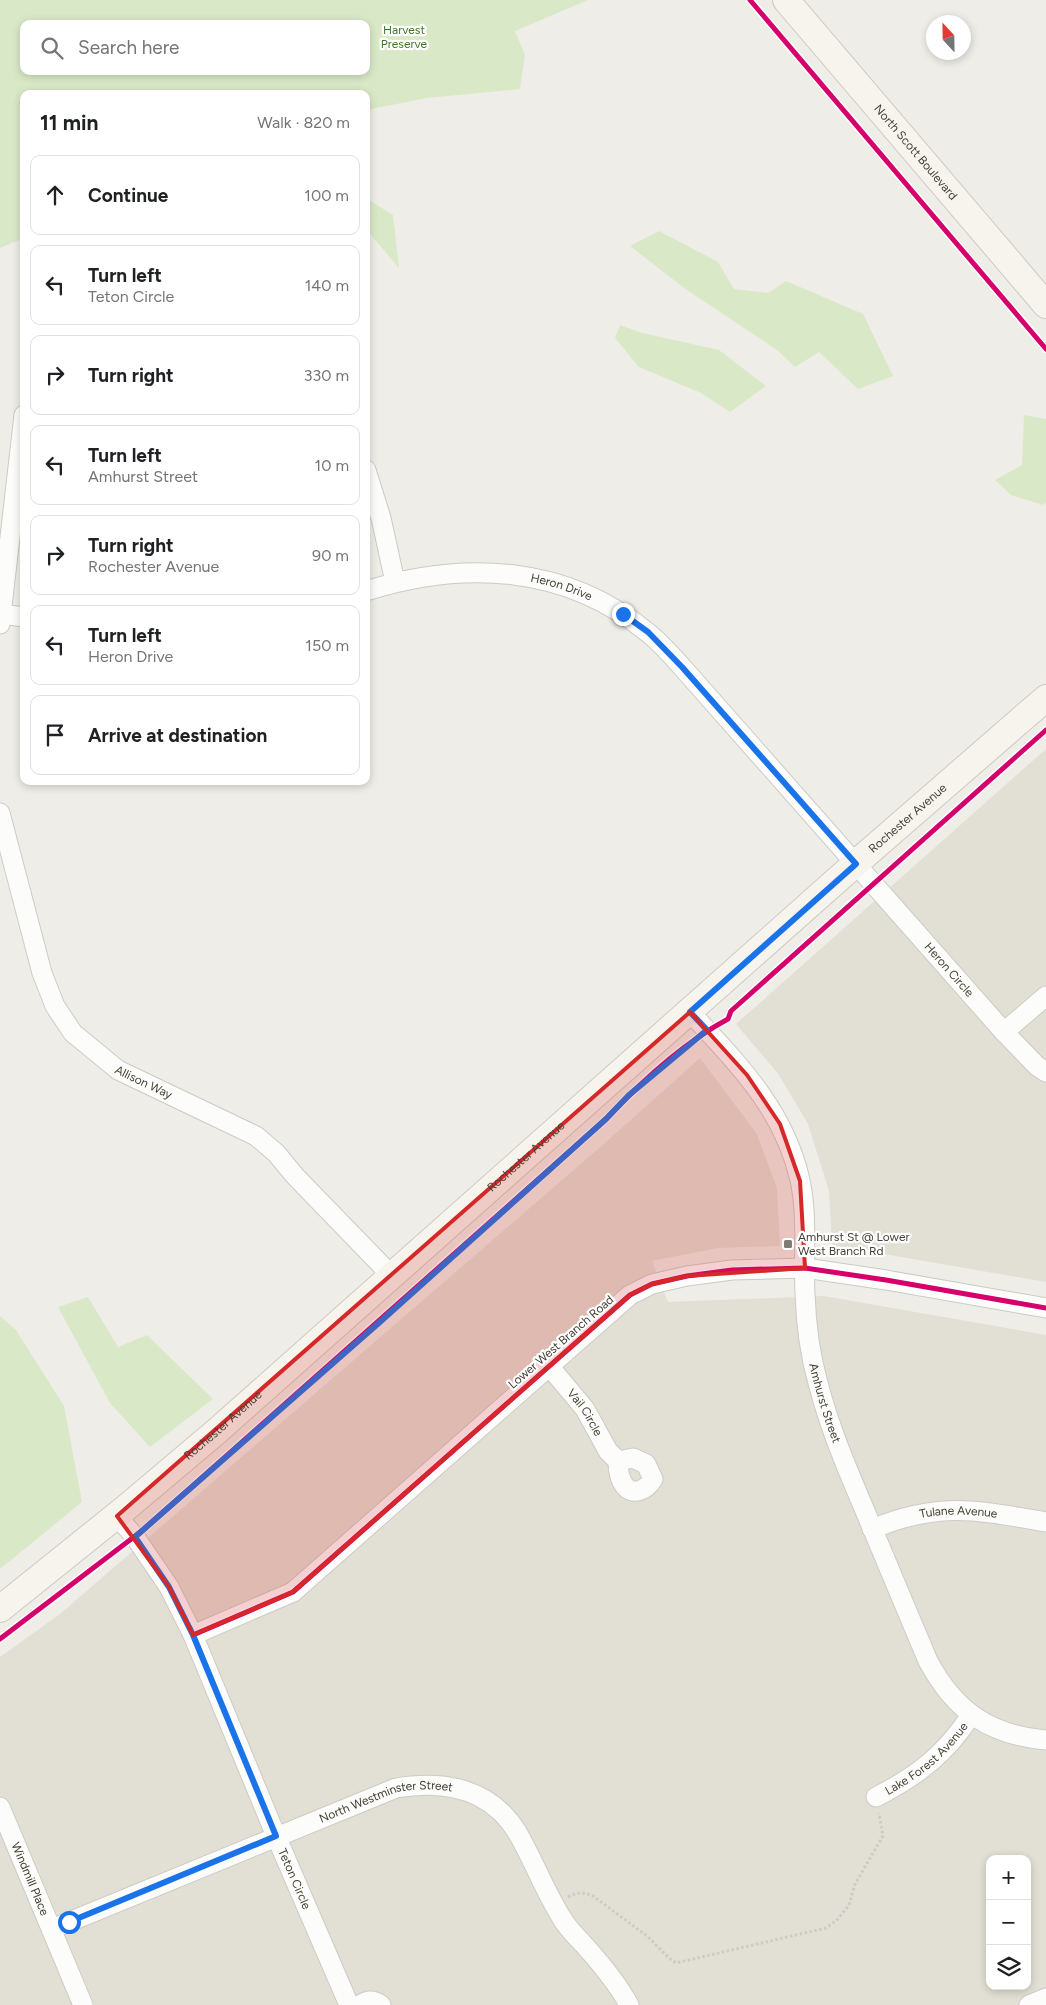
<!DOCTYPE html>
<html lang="en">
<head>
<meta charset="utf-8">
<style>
	:root { --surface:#fff; --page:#f6f6f6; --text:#202124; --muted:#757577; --line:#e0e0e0 }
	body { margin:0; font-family:Figtree,sans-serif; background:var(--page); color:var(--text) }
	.controls { position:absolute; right:15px; bottom:15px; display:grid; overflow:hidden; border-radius:10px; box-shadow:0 2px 8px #0003 }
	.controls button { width:45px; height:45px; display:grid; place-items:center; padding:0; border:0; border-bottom:1px solid var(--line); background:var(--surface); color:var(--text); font:25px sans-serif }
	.compass { position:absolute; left:926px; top:15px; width:45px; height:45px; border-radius:50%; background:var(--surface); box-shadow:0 2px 8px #0003; rotate:338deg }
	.stop { position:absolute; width:15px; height:15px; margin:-11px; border:4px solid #1a73e8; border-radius:50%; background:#fff }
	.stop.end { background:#1a73e8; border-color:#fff; box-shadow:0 1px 5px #0008 }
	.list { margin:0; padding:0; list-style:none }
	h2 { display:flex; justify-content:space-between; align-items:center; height:65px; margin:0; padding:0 20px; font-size:21px }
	h2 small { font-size:16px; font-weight:400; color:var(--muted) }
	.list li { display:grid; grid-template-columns:32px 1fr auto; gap:15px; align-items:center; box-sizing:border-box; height:80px; margin:0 10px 10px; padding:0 10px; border:1px solid var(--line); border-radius:10px }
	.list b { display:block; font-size:19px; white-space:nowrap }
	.list p { margin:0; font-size:16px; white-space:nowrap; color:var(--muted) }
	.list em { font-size:16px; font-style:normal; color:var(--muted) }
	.icon { flex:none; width:28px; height:28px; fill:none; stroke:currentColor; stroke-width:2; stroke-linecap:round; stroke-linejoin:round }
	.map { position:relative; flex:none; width:1046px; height:2005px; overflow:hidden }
	.search { position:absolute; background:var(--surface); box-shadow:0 2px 8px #0003; left:20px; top:20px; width:350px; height:55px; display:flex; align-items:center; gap:12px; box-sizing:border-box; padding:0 18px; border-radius:10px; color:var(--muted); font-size:19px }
	.panel { position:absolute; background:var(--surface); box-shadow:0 2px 8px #0003; left:20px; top:90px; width:350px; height:695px; border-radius:10px }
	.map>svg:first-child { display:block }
	.residential { fill:#e2dfd4; fill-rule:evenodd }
	.green { fill:#d9e9c7; fill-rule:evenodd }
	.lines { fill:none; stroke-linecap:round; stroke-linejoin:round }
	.minor-casing { stroke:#cccbc5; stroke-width:21 }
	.secondary-casing { stroke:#cdcbbe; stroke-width:28 }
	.path { stroke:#cccbc6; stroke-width:3; stroke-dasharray:2.5 2.5; stroke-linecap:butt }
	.minor { stroke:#fcfcfb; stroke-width:19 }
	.secondary { stroke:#f6f4ed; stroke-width:26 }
	.cycleway-casing { stroke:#fff; stroke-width:8 }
	.cycleway { stroke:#d6006c; stroke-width:5 }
	.route { stroke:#1a73e8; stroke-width:6 }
	.marked { fill:#d62828; fill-opacity:0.2; stroke:#d62828; stroke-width:4; stroke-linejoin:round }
	.poi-dot { fill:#7f7c73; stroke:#fff; stroke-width:2 }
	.labels { text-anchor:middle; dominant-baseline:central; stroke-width:4.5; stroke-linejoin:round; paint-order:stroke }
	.park-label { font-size:12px; fill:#3e7329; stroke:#fff }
	.street-label { font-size:12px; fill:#433f34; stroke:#fff }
	.poi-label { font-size:12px; fill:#433f34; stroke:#fff; text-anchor:start }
</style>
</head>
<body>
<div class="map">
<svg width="1046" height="2005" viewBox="0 0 1046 2005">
	<rect width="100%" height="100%" fill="#eeede7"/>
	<!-- residential -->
	<path class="residential" d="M1046 749V1282L832 1245 829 1191 808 1124 779 1075 736 1024Z
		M700 1058 757 1134 777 1188 780 1246 718 1248 652 1261 668 1302 824 1296 1046 1335V2005H0V1657L60 1614 606 1142ZM990 1859H1027V1986H990Z"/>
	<!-- green -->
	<path class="green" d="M0 0H588L515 31 525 55 520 89 427 98 366 110V94H24V238L0 248ZM24 24H366V71H24Z
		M366 198 393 215 399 268 366 229Z
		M659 231 718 262 734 289 768 293 786 281 863 314 893 376 858 389 819 352 795 367 777 350 684 288 630 246Z
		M620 325 642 333 719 350 766 386 730 412 701 393 639 367 615 338Z
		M1024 415 1046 419V503L1043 505 1011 495 995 480 1022 465Z
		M88 1297 118 1347 147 1335 213 1399 150 1447 110 1403 58 1307Z
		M0 1316 16 1330 64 1406 82 1502 0 1569Z"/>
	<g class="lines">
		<defs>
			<g id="minor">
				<path d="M366 470 381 518 395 582"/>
				<path id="s1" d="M366 591C463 560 566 565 647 632 660 642 671 655 682 667L1004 1032 1037 1066 1046 1072"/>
				<path d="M0 614 24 617"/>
				<path d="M0 624 24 415"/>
				<path id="s2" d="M0 813 42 973 55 1006 73 1033 118 1070 256 1136 276 1153 295 1176 392 1276"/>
				<path id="s3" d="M690 1012C737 1063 784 1109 800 1180 808 1217 803 1256 805 1293 806 1323 810 1355 818 1383 830 1430 849 1473 868 1518 888 1566 908 1613 928 1661 955 1711 989 1735 1046 1740"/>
				<path d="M1004 1032 1046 996"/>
				<path id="s4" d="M549 1366 585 1409 608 1451 618 1461C618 1469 619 1478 624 1485 632 1497 647 1490 653 1479L646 1464 633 1458 618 1461"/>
				<path id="s5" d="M117 1516 135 1537 169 1587 193 1635 276 1836 349 2005"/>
				<path id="s6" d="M872 1529C940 1501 977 1510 1046 1522"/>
				<path d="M193 1635 293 1592 630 1295 652 1284 687 1276 732 1270 805 1268 886 1280 1046 1308"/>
				<path id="s7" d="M876 1797C917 1776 946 1754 971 1715"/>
				<path id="s8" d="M0 1807 83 2005"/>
				<path id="s9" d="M52 1929 396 1788C444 1780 490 1788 517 1832 534 1861 545 1892 563 1920 569 1930 578 1938 586 1947 602 1965 618 1984 629 2005"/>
				<path d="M360 2005C367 2000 374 2000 381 2005"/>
				<path d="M1029 2005 1046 1998"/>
			</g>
			<g id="secondary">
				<path id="s10" d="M786 0 1046 305"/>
				<path id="s11" d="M0 1609 127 1507 217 1431 855 864 1046 698"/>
			</g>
		</defs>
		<!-- minor casing -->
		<use href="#minor" class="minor-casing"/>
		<!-- secondary casing -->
		<use href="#secondary" class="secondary-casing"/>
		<!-- path -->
		<path class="path" d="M568 1897C578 1892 583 1892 593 1896L647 1936 670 1959 676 1963 826 1928 837 1920 849 1905 855 1884 883 1836 879 1813"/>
		<!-- minor -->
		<use href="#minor" class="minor"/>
		<!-- secondary -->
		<use href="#secondary" class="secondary"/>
		<defs>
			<path id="cycleway" d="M750 0 1046 349
				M193 1635 293 1592 630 1295 652 1284 687 1276 732 1270 805 1268 886 1280 1046 1308
				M0 1639 143 1530 606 1119C640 1083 685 1042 728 1019L731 1011 1046 730"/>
		</defs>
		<!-- cycleway casing -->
		<use href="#cycleway" class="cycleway-casing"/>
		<!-- cycleway -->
		<use href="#cycleway" class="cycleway"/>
	</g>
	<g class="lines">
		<!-- route -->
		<path class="route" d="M69 1922 276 1836 193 1635 169 1587 135 1537 381 1321 606 1119 629 1095 707 1030 690 1012 856 864 682 667 648 632 623 614"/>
	</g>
	<!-- marked area -->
	<path class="marked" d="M690 1012 747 1075 780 1124 800 1181 805 1268 687 1276 652 1284 630 1295 293 1592 193 1635 169 1587 117 1516Z"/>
	<!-- markers -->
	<rect class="poi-dot" x="783" y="1239" width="10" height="10" rx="2.5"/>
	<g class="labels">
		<!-- park labels -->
		<g class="park-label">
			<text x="404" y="30">Harvest<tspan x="404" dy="14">Preserve</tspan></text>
		</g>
		<!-- street labels -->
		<g class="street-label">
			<text stroke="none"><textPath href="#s10" startOffset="200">North Scott Boulevard</textPath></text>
			<text stroke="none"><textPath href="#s1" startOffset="199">Heron Drive</textPath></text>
			<text stroke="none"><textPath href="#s11" startOffset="1204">Rochester Avenue</textPath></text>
			<text stroke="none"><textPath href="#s1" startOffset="750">Heron Circle</textPath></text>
			<text stroke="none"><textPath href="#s2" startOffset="320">Allison Way</textPath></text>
			<text stroke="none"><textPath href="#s11" startOffset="694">Rochester Avenue</textPath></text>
			<text transform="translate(561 1342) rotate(-41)">Lower West Branch Road</text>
			<text stroke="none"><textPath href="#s3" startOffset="429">Amhurst Street</textPath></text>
			<text stroke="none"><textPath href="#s4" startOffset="59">Vail Circle</textPath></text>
			<text stroke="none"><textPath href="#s11" startOffset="289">Rochester Avenue</textPath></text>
			<text stroke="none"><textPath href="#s6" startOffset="89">Tulane Avenue</textPath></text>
			<text stroke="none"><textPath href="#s7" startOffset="64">Lake Forest Avenue</textPath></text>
			<text stroke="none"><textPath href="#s9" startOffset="359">North Westminster Street</textPath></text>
			<text stroke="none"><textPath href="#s8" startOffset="78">Windmill Place</textPath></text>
			<text stroke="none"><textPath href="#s5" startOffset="406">Teton Circle</textPath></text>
		</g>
		<!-- poi labels -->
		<g class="poi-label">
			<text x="798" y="1237">Amhurst St @ Lower<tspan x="798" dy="14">West Branch Rd</tspan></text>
		</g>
	</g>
</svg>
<div class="controls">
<button>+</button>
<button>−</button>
<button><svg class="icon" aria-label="layers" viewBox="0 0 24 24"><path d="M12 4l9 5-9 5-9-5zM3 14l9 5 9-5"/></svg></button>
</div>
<svg class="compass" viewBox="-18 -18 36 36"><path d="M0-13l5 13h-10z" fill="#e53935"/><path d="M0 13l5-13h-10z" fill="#757577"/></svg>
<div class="stop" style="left:69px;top:1922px"></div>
<div class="stop end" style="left:623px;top:614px"></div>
<div class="search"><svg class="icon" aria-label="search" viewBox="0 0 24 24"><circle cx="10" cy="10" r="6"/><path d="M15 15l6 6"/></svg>Search here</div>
<section class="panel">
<h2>11 min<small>Walk · 820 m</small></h2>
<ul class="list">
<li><svg class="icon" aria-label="ahead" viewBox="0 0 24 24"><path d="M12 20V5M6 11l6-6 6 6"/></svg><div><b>Continue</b></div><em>100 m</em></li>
<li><svg class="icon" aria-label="left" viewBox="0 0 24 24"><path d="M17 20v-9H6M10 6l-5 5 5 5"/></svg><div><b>Turn left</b><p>Teton Circle</p></div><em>140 m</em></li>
<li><svg class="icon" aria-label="right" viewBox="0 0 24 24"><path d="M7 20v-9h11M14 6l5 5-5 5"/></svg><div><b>Turn right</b></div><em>330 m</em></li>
<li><svg class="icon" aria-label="left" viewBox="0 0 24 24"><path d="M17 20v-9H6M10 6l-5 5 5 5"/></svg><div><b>Turn left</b><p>Amhurst Street</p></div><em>10 m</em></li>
<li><svg class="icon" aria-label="right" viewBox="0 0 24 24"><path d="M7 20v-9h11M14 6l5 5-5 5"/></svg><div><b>Turn right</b><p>Rochester Avenue</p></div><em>90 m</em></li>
<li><svg class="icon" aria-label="left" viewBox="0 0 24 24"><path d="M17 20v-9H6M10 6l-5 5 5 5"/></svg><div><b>Turn left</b><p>Heron Drive</p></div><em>150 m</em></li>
<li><svg class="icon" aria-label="arrive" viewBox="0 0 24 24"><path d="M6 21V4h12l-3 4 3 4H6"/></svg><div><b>Arrive at destination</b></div></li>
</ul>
</section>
</div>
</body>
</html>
